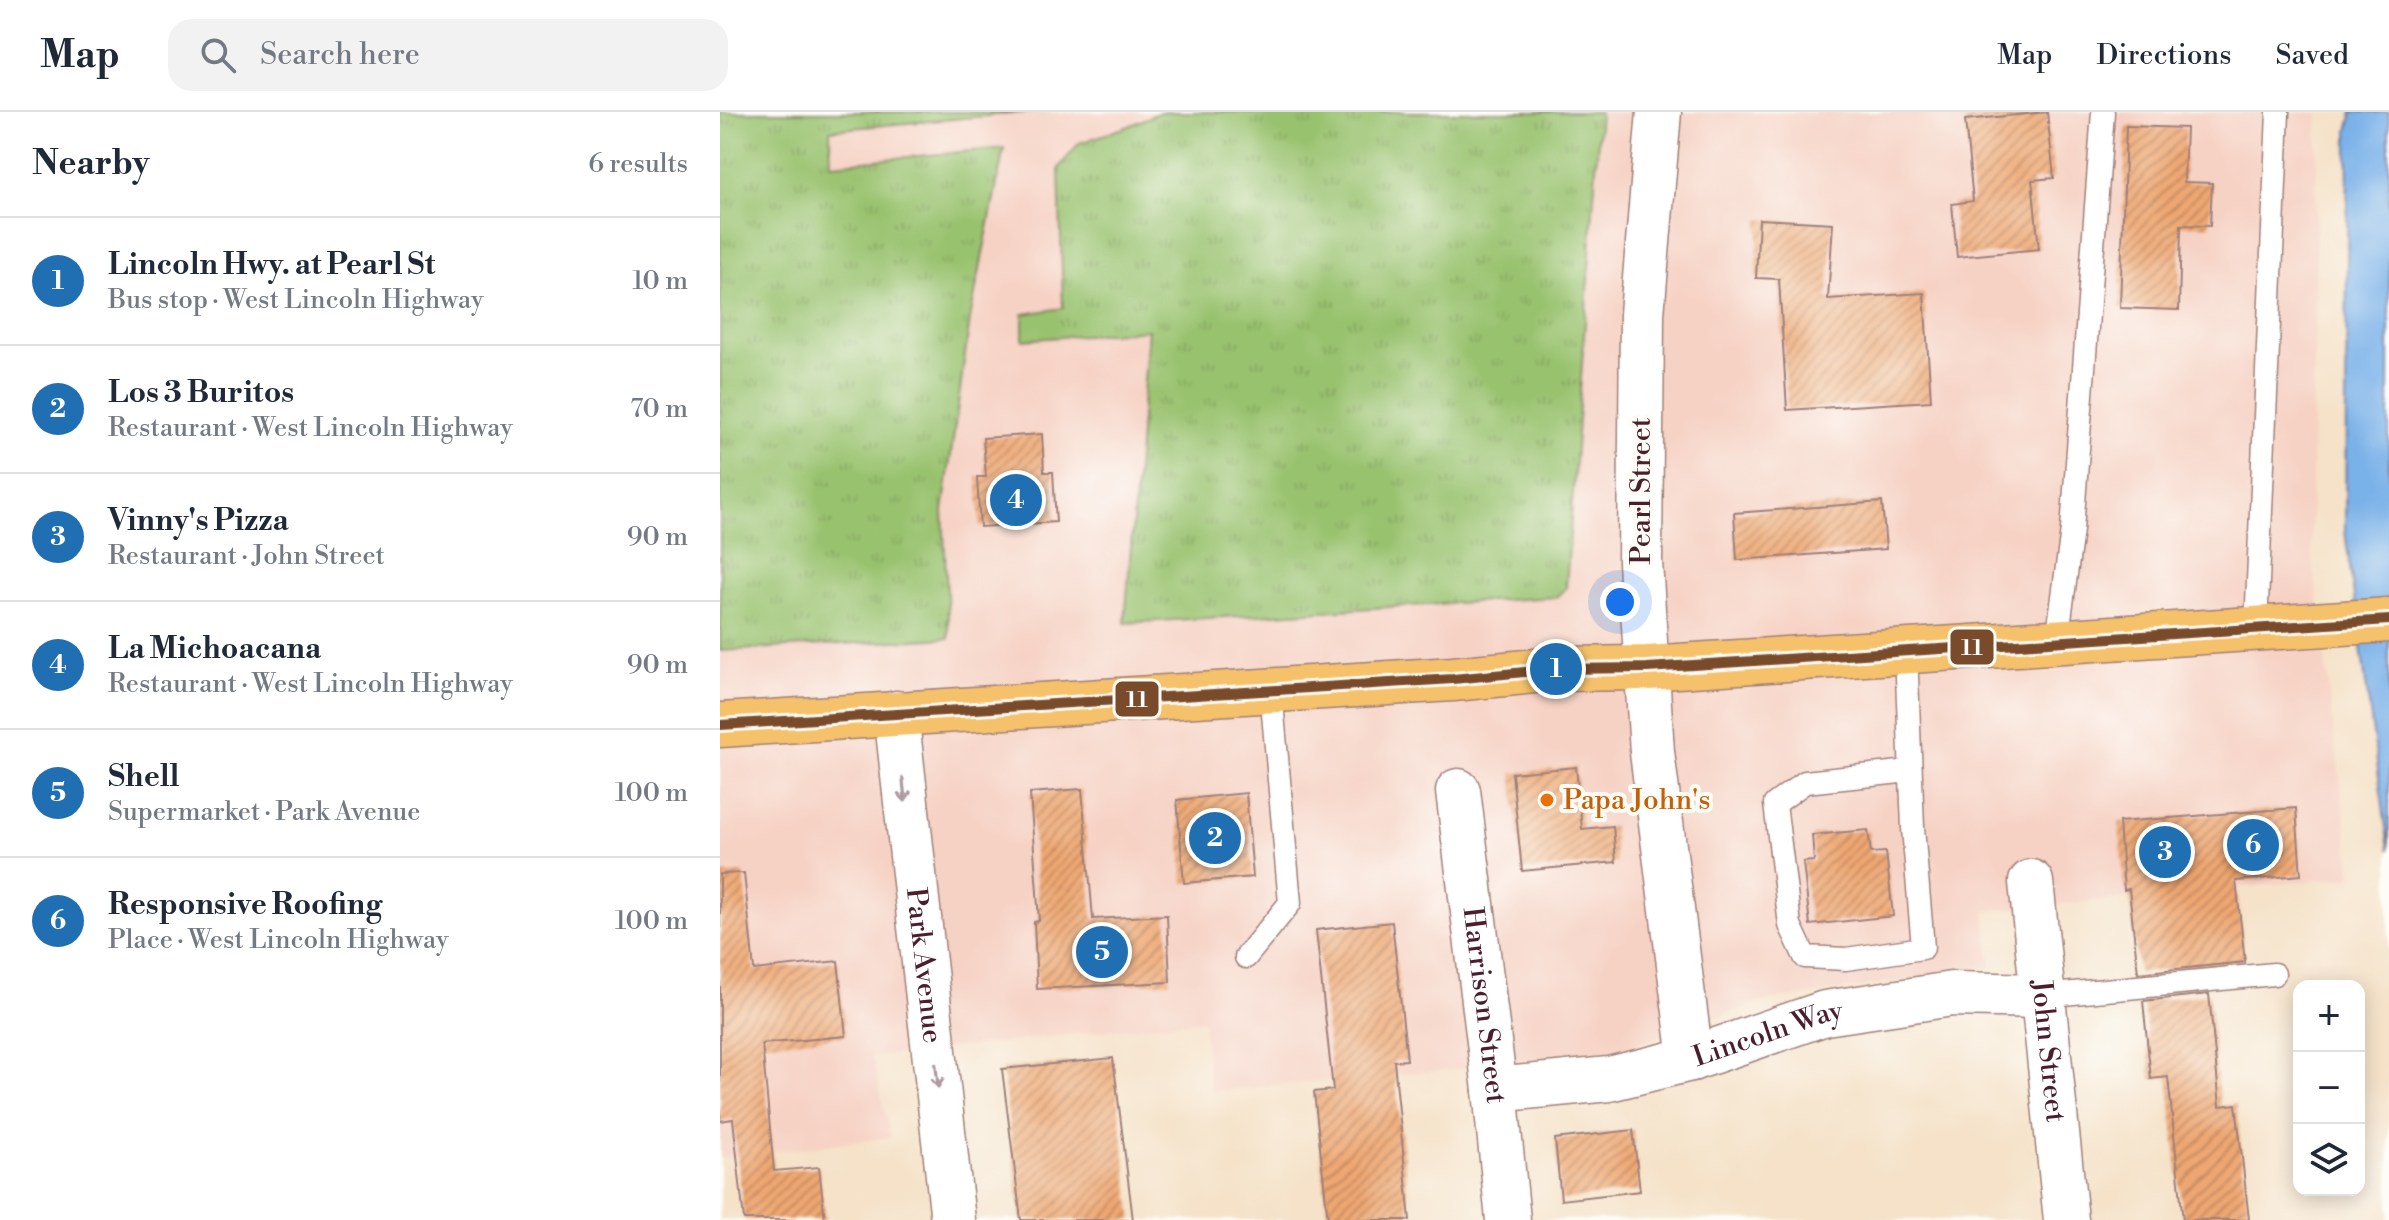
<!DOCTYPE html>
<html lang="en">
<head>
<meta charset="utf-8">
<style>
	:root { --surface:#fff; --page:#f2f2f3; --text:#1f2937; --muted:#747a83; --line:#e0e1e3; --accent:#1f6fb2 }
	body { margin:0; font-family:"Libre Bodoni",serif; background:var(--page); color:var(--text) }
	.controls { position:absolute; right:24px; bottom:24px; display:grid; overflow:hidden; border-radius:16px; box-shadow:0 4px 20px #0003 }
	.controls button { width:72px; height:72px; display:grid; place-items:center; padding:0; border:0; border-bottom:2px solid var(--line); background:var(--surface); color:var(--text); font:40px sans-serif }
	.you { position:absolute; left:900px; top:490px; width:28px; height:28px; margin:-20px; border:6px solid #fff; border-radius:50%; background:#1a73e8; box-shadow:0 0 0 12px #1a73e833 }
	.badge { display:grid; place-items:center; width:52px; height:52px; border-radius:50%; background:var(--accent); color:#fff; font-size:26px; font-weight:700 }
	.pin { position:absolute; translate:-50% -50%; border:4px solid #fff; box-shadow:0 2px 8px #0006 }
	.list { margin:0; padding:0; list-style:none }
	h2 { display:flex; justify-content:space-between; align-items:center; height:104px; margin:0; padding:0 32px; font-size:34px }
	h2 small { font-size:26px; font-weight:400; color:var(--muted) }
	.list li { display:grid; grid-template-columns:52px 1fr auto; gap:24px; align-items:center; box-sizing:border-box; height:128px; padding:0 32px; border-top:2px solid var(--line) }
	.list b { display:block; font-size:30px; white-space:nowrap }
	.list p { margin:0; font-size:26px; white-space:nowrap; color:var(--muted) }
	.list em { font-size:26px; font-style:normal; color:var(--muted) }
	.icon { flex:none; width:44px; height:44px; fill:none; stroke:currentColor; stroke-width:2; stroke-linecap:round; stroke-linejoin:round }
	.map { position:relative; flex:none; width:1669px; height:1108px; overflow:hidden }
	header { display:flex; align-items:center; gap:48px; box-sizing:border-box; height:112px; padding:0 40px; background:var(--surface); border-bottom:2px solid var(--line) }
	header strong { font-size:38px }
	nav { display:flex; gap:44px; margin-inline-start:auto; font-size:28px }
	.search { width:560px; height:72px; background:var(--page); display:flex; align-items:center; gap:20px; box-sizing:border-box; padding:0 28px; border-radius:24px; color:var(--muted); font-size:30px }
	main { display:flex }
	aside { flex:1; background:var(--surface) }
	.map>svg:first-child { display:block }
	.built { fill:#f6d2c4 }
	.grass { fill:url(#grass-tufts); stroke:#72704c; stroke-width:2 }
	.water { fill:#79b1e9; stroke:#62688a; stroke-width:2 }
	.building { fill:url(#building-hatch) }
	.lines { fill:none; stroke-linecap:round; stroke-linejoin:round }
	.lane-casing { stroke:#a0807a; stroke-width:25 }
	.street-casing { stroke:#a0807a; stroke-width:47 }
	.primary-casing { stroke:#a0807a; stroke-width:47 }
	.lane { stroke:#fff; stroke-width:22 }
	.street { stroke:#fff; stroke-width:44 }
	.primary { stroke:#f5c16b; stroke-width:44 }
	.bus-1-casing { stroke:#fdfcf7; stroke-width:16 }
	.bus-1 { stroke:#7a4b2a; stroke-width:10 }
	.oneway { stroke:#ae9aa0 }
	.food-dot { fill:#e8710a; stroke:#fdfcf7; stroke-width:3 }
	.labels { text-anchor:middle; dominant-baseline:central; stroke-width:8; stroke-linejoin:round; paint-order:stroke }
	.street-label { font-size:28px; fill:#4a1f2b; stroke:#fdfcf7 }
	.food-label { font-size:28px; fill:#c56008; stroke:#fdfcf7; text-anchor:start }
	.line-badge { stroke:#fdfcf7; stroke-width:3 }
	.badge-label { font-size:22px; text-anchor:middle; font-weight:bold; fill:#fff }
</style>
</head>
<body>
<header>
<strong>Map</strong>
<div class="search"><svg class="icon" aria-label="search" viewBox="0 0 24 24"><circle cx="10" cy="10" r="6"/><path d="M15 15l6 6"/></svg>Search here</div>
<nav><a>Map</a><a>Directions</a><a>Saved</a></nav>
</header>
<main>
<aside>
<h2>Nearby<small>6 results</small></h2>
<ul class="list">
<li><span class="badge">1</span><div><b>Lincoln Hwy. at Pearl St</b><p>Bus stop · West Lincoln Highway</p></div><em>10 m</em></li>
<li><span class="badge">2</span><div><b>Los 3 Buritos</b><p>Restaurant · West Lincoln Highway</p></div><em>70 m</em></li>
<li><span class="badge">3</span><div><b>Vinny's Pizza</b><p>Restaurant · John Street</p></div><em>90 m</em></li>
<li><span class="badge">4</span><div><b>La Michoacana</b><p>Restaurant · West Lincoln Highway</p></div><em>90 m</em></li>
<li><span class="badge">5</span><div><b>Shell</b><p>Supermarket · Park Avenue</p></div><em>100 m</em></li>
<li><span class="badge">6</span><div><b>Responsive Roofing</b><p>Place · West Lincoln Highway</p></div><em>100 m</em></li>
</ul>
</aside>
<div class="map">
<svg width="1669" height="1108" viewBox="0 0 1669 1108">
	<defs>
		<pattern id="grass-tufts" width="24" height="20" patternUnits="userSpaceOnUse" patternTransform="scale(2)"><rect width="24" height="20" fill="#99c26e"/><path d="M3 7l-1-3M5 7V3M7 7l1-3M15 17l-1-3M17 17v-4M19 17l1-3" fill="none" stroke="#85a65f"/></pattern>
		<pattern id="building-hatch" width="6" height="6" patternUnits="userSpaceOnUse" patternTransform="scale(2)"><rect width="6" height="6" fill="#eea772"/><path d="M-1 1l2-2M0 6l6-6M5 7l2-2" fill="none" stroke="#c3875e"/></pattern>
	</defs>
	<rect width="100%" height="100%" fill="#fdfcf7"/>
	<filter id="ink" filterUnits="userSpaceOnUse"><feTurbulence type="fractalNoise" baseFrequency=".0125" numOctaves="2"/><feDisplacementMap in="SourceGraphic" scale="16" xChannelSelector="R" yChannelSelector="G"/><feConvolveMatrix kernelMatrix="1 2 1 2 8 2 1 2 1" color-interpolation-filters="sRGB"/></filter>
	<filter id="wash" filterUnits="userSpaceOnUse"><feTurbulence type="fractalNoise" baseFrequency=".006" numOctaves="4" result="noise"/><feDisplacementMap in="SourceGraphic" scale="32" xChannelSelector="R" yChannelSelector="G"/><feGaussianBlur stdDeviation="1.8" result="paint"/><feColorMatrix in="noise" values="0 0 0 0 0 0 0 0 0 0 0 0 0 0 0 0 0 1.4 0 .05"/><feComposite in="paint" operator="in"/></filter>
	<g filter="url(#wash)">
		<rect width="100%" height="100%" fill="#f5e2c9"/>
		<!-- built -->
		<path class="built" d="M0 0H1598L1591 434 1632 765 1265 799 1271 855 1042 890 895 939 736 957 491 979 483 908 152 945 171 1025 0 1046Z"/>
		<!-- grass -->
		<path class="grass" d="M0 0H310L110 18 111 52 284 36 250 207 223 399 229 526 0 539Z
			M440 0H880L846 476 836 485 405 511 428 218 303 228V202L343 196 339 56 359 31 409 14Z"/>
		<!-- water -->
		<path class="water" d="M1633 0H1669V738L1625 419 1628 19Z"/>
		<g id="blocks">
			<!-- building -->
			<path class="building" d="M1327 0 1334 66 1312 68 1319 137 1237 145 1232 92 1253 89 1245 8Z
				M1406 14 1466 16 1464 70 1492 71 1490 114 1461 113 1459 198 1400 196Z
				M1039 107 1113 111 1108 187 1204 181 1211 289 1067 298 1059 167 1036 166Z
				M322 322 324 360H333L336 410 260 415 257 365H266L263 326Z
				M1162 390 1166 437 1017 448 1014 401Z
				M856 655 862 717 893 714 896 750 802 759 792 661Z
				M362 677 373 807 447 803 450 870 317 877 314 810 319 809 310 681Z
				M526 681 533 765 464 771 457 688Z
				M1576 696 1581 763 1516 769 1525 850 1418 861 1409 777 1404 778 1399 710Z
				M1148 718 1151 741 1166 740 1173 804 1090 813 1083 750 1094 749 1092 723Z
				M24 761 34 858 118 849 126 924 42 932 54 1059 99 1055 105 1108H24L13 1007 0 1009V762Z
				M672 810 687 948 674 949 690 1108H608L594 980 613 978 596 818Z
				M1489 882 1500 994 1516 992 1529 1108H1463L1448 965 1431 967 1423 889Z
				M393 946 413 1108H301L282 957Z
				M913 1018 920 1079 841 1088 835 1027Z"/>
		</g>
	</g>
	<g filter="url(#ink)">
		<use href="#blocks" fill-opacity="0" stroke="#a0807a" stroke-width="2"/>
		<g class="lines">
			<defs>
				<path id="lane" d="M1536 516 1558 0
					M1337 529 1352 418 1383 0
					M1186 539 1193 716 1203 836 1126 847 1085 845 1070 813 1055 692 1085 670 1190 659
					M526 845 570 791 551 579
					M1322 884 1554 862"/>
				<g id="street">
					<path d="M939 0 922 202 920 450 932 640 971 947"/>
					<path id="s1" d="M176 601 233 1108"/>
					<path id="s2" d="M738 679 775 978 788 1108"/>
					<path id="s3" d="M1311 770 1346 1108"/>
					<path id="s4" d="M775 978 889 967 971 947 1105 901 1232 882 1322 884"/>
				</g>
				<path id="primary" d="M0 613 733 567 836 557 927 556 1669 508"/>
			</defs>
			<!-- lane casing -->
			<use href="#lane" class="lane-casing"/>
			<!-- street casing -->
			<use href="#street" class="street-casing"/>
			<!-- primary casing -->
			<use href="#primary" class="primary-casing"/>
			<!-- lane -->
			<use href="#lane" class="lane"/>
			<!-- street -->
			<use href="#street" class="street"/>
			<!-- primary -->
			<use href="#primary" class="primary"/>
			<defs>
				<path id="bus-1" d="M0 613 733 567 836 557 927 556 1669 508"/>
			</defs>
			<!-- bus-1 casing -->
			<use href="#bus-1" class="bus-1-casing"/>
			<!-- bus-1 -->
			<use href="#bus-1" class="bus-1"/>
		</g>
		<!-- one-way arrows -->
		<defs><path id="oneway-shaft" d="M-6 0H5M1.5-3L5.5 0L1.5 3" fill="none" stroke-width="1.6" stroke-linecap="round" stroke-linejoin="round" transform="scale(2)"/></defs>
		<g class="oneway">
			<use href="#oneway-shaft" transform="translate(184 678) rotate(84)"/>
			<use href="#oneway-shaft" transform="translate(217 964) rotate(84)"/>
		</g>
	</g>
	<!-- markers -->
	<circle class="food-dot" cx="827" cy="688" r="8"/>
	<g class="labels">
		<!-- street labels -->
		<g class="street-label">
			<text transform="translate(921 379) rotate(-90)">Pearl Street</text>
			<text stroke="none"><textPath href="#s1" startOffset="254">Park Avenue</textPath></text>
			<text stroke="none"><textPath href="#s2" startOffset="216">Harrison Street</textPath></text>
			<text stroke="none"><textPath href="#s4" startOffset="280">Lincoln Way</textPath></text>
			<text stroke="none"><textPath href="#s3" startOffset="170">John Street</textPath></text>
		</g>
		<!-- food labels -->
		<g class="food-label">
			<text x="843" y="688">Papa John's</text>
		</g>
	</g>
	<g class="line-badge">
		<rect x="1229" y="516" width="46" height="38" rx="8" fill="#7a4b2a"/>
		<rect x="394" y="568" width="46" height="38" rx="8" fill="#7a4b2a"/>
	</g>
	<g class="badge-label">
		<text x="1252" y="543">11</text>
		<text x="417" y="595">11</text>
	</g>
</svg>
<div class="controls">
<button>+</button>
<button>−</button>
<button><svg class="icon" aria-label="layers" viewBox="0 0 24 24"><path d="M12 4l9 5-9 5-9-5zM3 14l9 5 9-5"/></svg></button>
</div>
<div class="you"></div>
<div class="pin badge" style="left:836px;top:557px">1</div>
<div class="pin badge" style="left:495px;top:726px">2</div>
<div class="pin badge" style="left:1445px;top:740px">3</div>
<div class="pin badge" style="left:296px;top:388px">4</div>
<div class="pin badge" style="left:382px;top:840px">5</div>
<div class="pin badge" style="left:1533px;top:733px">6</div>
</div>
</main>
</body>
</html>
